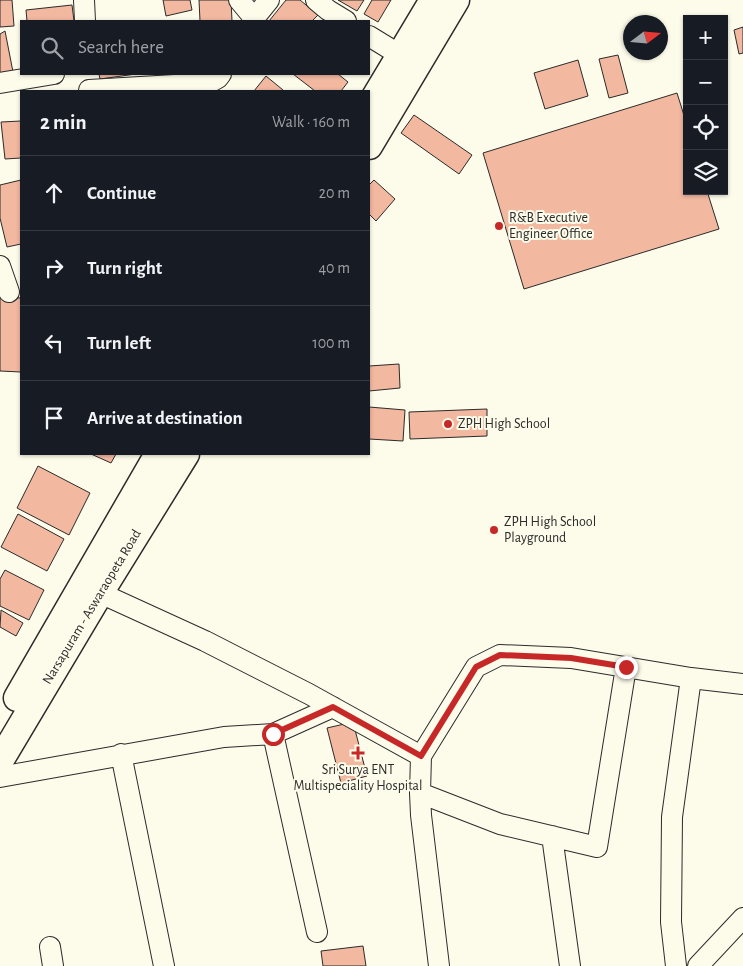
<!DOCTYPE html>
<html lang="en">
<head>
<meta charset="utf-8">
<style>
	:root { --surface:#171b24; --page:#242831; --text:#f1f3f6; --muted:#9ea1a6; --line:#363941 }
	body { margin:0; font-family:"Alegreya Sans",sans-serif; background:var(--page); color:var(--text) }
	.controls { position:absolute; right:15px; top:15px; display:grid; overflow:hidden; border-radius:0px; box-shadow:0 1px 4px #0004 }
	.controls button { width:45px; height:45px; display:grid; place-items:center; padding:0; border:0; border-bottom:1px solid var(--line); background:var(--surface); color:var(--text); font:25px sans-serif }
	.compass { position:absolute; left:623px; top:15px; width:45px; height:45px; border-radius:50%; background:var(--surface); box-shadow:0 1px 4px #0004; rotate:74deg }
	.stop { position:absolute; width:15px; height:15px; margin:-11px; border:4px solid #c62828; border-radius:50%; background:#fff }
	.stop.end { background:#c62828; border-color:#fff; box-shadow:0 1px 5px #0008 }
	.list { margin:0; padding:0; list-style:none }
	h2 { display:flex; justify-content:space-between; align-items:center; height:65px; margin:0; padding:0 20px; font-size:21px }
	h2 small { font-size:16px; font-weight:400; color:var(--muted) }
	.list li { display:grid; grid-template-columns:32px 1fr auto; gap:15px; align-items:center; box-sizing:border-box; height:75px; padding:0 20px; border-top:1px solid var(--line) }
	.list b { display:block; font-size:19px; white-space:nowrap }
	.list em { font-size:16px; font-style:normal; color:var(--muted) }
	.icon { flex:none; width:28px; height:28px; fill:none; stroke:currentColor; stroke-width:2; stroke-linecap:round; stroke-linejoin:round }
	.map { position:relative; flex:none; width:743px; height:966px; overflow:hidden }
	.search { position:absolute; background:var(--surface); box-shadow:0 1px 4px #0004; left:20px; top:20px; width:350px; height:55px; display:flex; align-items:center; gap:12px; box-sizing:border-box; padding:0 18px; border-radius:0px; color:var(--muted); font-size:19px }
	.panel { position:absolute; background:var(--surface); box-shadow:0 1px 4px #0004; left:20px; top:90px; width:350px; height:365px; border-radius:0px }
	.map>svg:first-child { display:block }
	.building { fill:#f2b8a0; stroke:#2b2b2b }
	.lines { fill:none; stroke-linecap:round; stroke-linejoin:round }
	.minor-casing { stroke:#2b2b2b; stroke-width:22 }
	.major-casing { stroke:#2b2b2b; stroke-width:29 }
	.minor { stroke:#fdfbea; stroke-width:20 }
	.major { stroke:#fdfbea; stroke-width:26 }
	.route { stroke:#c62828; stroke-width:6 }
	.poi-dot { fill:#c62828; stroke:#fdfbea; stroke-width:2 }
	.labels { text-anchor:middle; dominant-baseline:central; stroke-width:4; stroke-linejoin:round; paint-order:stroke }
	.poi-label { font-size:14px; fill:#2b2b2b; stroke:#fdfbea; text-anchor:start }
	.street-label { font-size:14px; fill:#2b2b2b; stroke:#fdfbea }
</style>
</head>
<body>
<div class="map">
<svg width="743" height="966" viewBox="0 0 743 966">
	<rect width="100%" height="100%" fill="#fdfbea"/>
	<!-- building -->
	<path class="building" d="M0 0H12L14 26 0 27Z
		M163 0H190L192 10 166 16Z
		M199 0H231L232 21H200Z
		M286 0H300L318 15 312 21H269Z
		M338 0H364L357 11Z
		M372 0H391L378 22 364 14Z
		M72 5 74 21H27L26 10Z
		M743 27V53L739 54 734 30Z
		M5 31 14 77 0 80V34Z
		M618 55 628 93 609 98 599 59Z
		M578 60 588 96 545 109 534 73Z
		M99 74H136L100 79Z
		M293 74H338L348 82 341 91H315Z
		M266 76 283 90V91H254Z
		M677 93 687 125V191H707L719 229 524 289 483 153Z
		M414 115 472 155 459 174 401 133Z
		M21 121V158L5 159 1 122Z
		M21 180V244L7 247 0 218V185Z
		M374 180 395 199 376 221 369 214V185Z
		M0 297 21 298V372L0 371Z
		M399 364 400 388 369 391V366Z
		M369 407 405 410 403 441 369 439Z
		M487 409V436L410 439 409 412Z
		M91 454H116L111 463Z
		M38 466 90 493 69 535 17 508Z
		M18 514 64 539 47 571 1 547Z
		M5 570 44 590 29 620 0 606V579Z
		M1 610 23 623 16 636 0 627Z
		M353 722 367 776 341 783 327 728Z
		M363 946 366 966H323L321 951Z"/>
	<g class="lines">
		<defs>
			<path id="minor" d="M84 0 85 21
				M239 0 254 18
				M316 0 328 10 346 21
				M252 21 269 0
				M369 36 400 55
				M0 83 54 74
				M89 90 209 83 218 78 221 74
				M0 266 9 292
				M89 586 100 593 205 641 309 694 421 756
				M273 734 317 932
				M121 754 164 966
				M0 777 224 737 273 734 333 707
				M420 793 500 824 597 847 626 667
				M552 836 570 966
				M50 947 53 966
				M439 966 421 815 420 793 421 756 476 667 500 655 571 658 691 678 743 684
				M676 966 671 922 672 817 691 678
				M698 966 743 918"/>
			<path id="major" d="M369 107 433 0
				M369 146 456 0
				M17 698 158 454
				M0 761 100 593 186 454"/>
		</defs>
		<!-- minor casing -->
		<use href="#minor" class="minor-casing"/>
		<!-- major casing -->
		<use href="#major" class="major-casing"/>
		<!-- minor -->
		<use href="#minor" class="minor"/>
		<!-- major -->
		<use href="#major" class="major"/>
	</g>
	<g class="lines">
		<!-- route -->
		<path class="route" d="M273 734 333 707 421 756 476 667 500 655 571 658 626 667"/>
	</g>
	<!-- markers -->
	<g class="poi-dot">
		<circle cx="499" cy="226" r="5"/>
		<circle cx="448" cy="424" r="5"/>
		<circle cx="494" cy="530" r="5"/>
		<path d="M355.5 745.5h5v5h5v5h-5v5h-5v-5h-5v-5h5z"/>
	</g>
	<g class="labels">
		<!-- poi labels -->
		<g class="poi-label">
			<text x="509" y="218">R&amp;B Executive<tspan x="509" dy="16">Engineer Office</tspan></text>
			<text x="458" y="424">ZPH High School</text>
			<text x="504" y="522">ZPH High School<tspan x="504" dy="16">Playground</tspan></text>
			<text x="358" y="770" text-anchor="middle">Sri Surya ENT<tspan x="358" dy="16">Multispeciality Hospital</tspan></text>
		</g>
		<!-- street labels -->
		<g class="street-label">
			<text transform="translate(92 607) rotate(-59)">Narsapuram - Aswaraopeta Road</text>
		</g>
	</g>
</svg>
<div class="controls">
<button>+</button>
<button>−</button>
<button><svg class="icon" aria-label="locate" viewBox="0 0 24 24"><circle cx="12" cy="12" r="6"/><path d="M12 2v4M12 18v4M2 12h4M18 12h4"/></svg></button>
<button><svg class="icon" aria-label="layers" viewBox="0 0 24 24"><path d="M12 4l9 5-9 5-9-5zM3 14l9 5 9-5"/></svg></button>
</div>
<svg class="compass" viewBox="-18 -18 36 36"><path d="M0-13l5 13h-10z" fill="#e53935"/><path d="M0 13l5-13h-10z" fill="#9ea1a6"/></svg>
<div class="stop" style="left:273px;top:734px"></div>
<div class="stop end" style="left:626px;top:667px"></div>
<div class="search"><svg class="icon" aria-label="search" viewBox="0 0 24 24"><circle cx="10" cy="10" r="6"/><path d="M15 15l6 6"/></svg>Search here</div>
<section class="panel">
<h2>2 min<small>Walk · 160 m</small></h2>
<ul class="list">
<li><svg class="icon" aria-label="ahead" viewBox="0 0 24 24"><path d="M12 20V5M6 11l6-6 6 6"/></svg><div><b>Continue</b></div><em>20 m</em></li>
<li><svg class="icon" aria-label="right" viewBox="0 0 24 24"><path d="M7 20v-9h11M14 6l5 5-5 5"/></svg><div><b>Turn right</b></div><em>40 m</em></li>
<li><svg class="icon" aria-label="left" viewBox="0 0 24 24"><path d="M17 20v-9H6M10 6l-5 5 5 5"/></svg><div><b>Turn left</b></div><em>100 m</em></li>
<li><svg class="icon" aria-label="arrive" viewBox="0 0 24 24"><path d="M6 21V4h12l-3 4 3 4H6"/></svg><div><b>Arrive at destination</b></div></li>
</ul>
</section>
</div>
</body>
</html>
